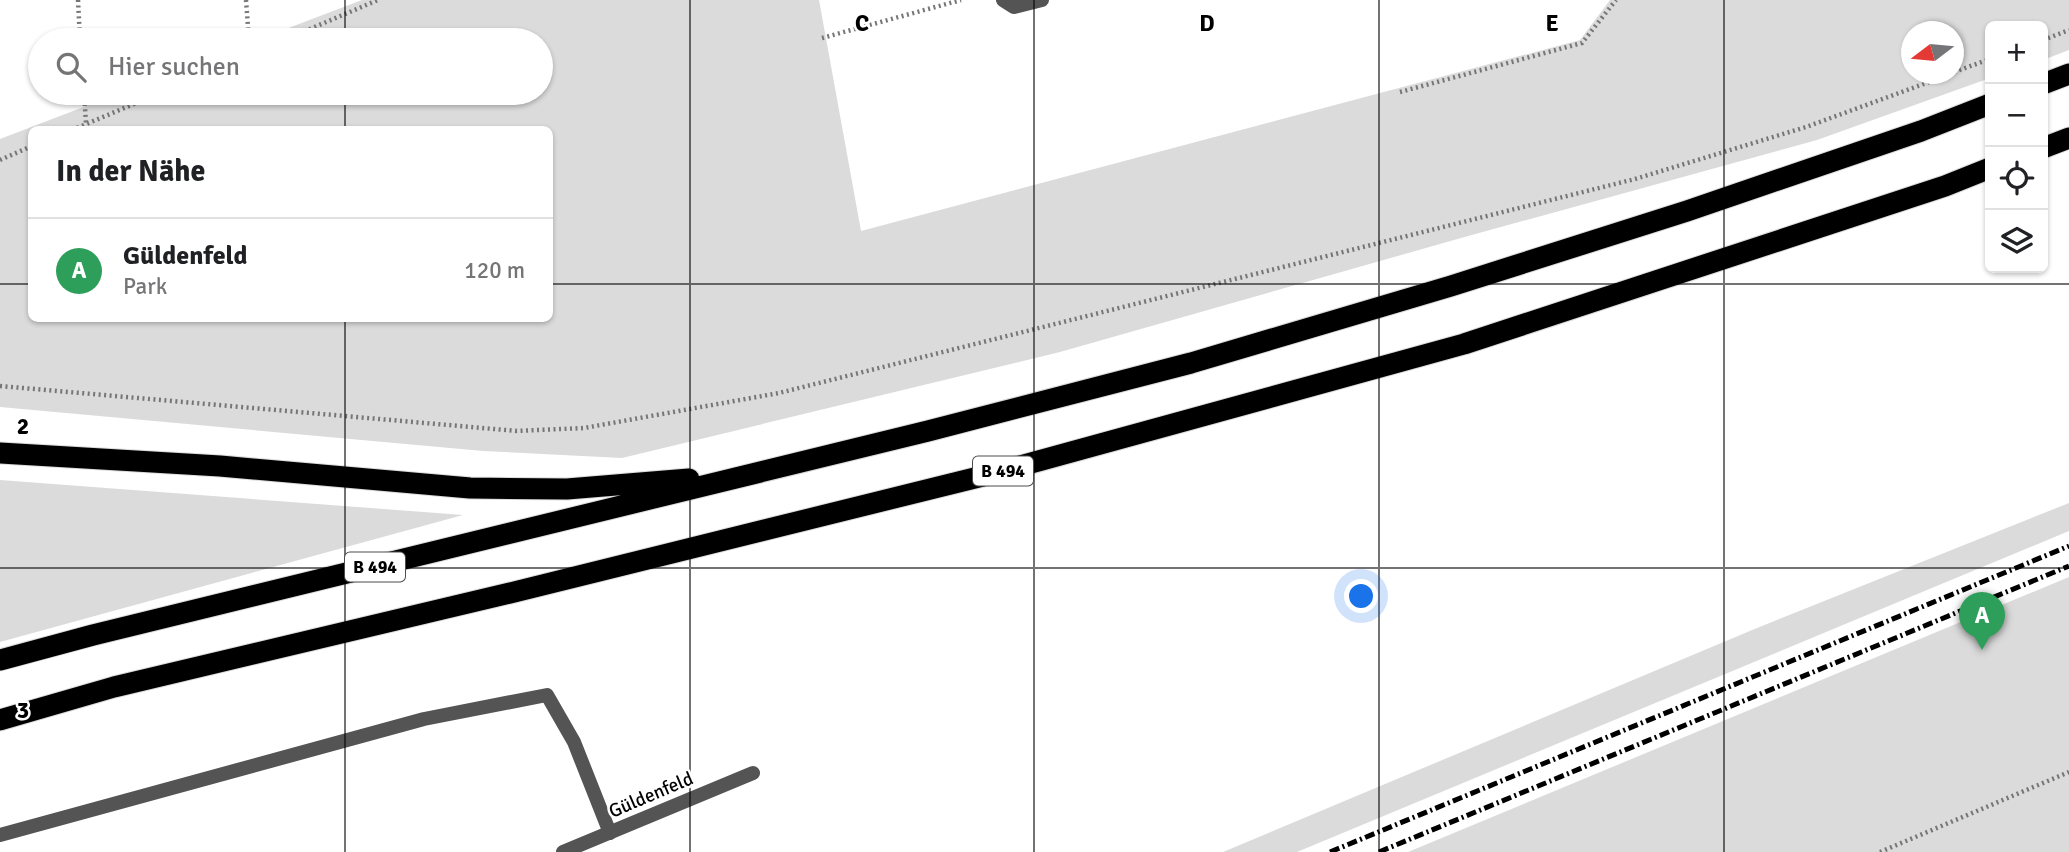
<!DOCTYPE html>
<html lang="de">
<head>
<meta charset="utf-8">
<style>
	:root { --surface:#fff; --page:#f2f2f2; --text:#202124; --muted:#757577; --line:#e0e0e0; --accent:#000 }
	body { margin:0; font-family:Signika,sans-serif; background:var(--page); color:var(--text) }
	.controls { position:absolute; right:21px; top:21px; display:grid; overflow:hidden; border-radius:10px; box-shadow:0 2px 5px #0004 }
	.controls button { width:63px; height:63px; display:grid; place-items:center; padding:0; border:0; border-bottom:2px solid var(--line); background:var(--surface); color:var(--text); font:35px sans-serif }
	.compass { position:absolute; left:1901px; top:21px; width:63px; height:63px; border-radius:50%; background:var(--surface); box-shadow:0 2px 5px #0004; rotate:254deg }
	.you { position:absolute; left:1362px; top:597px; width:24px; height:24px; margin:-18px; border:5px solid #fff; border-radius:50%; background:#1a73e8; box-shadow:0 0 0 10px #1a73e833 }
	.badge { display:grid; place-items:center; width:46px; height:46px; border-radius:50%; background:var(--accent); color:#fff; font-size:23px; font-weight:700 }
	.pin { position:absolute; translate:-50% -58px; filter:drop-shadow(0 2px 4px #0008) }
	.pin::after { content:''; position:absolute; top:37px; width:24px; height:21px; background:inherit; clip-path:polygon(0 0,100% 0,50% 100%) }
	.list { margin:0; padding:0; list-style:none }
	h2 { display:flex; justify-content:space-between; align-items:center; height:91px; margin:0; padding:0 28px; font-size:30px }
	h2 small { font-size:23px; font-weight:400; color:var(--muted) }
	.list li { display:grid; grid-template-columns:46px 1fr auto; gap:21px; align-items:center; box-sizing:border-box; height:105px; padding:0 28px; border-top:2px solid var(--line) }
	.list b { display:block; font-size:26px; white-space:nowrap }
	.list p { margin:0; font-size:23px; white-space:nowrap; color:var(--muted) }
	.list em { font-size:23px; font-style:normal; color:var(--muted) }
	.icon { flex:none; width:38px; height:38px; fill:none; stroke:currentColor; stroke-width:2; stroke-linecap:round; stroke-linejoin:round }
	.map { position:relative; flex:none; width:2069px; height:852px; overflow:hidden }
	.search { position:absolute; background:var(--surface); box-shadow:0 2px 5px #0004; left:28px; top:28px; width:525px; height:77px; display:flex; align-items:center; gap:18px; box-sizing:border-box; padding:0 24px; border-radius:38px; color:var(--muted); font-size:26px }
	.panel { position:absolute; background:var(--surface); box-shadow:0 2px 5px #0004; left:28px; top:126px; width:525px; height:196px; border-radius:10px }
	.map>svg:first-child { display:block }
	.green { fill:#dbdbdb; fill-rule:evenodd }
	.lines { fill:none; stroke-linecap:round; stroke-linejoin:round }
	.highway-casing { stroke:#dbdbdb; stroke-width:23 }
	.path { stroke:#767676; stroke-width:4.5; stroke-dasharray:2 3.5; stroke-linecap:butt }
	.lane { stroke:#545454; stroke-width:14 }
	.street { stroke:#545454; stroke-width:14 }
	.highway { stroke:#000; stroke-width:21 }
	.rail { stroke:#000; stroke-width:5; stroke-dasharray:10 3.5 2 3.5; stroke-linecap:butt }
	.grid { fill:none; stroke:#000; stroke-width:2; stroke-opacity:0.55 }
	.labels { text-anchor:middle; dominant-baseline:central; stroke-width:5; stroke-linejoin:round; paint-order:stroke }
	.shield { fill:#fff; stroke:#4c4c4c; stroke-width:2 }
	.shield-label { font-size:18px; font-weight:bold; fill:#000 }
	.street-label { font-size:19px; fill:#000; stroke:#fff }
	.grid-label { font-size:23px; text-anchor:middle; font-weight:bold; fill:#000; stroke:#fff; stroke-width:5; stroke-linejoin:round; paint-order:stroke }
</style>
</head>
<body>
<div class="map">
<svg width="2069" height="852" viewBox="0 0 2069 852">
	<rect width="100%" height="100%" fill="#fff"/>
	<!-- green -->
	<path class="green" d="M362 0H819L861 231 1580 40 1610 0H2069V50L2043 60V26H1990V78L1817 140 1461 238 1060 352 622 458 483 451 0 407V139L120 93H541V40H257ZM1912 32H1954V74H1912ZM32 130H550V318H32Z
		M0 480 463 515 0 642Z
		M2069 503V531L1297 852H1223L1757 628Z
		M2069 577V852H1408Z"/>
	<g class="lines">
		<defs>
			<path id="highway" d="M2043 84 2069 74
				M2043 148 2069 138
				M0 453 220 466 470 488 567 489 689 479
				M0 660 93 635 928 431 1191 363 1451 286 1687 211 1921 131 1990 104
				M0 720 114 687 510 593 995 473 1464 344 1945 186 1990 168"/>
		</defs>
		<!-- highway casing -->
		<use href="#highway" class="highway-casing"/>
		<!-- path -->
		<path class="path" d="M78 0 80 40
			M246 0 249 40
			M822 38 961 0
			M284 40 378 0
			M2043 40 2069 30
			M1954 72 1990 59
			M1400 92 1582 43 1616 0
			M84 93 86 123
			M72 130 160 93
			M0 160 32 146
			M0 386 517 431 584 428 779 393 1635 179 1806 127 1951 74
			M1880 852 2069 772"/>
		<!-- lane -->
		<path class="lane" d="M0 835 424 719 547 695 574 742 610 833"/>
		<!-- street -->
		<path class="street" d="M1003 0 1014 7 1042 0
			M563 852 753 773"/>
		<!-- highway -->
		<use href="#highway" class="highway"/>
		<!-- rail -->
		<path class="rail" d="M1330 852 2069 546
			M1379 852 2069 566"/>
	</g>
	<!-- grid -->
	<path class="grid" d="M345 0V40M690 0V852M1034 0V852M1379 0V852M1724 0V852M345 93V130M0 284H32M550 284H2069M345 318V852M0 568H2069"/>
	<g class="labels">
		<!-- shield labels -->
		<g class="shield">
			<rect x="973" y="456.5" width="60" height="29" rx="5"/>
			<rect x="345" y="552.5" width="60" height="29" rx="5"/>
		</g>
		<g class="shield-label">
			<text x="1003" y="471">B 494</text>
			<text x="375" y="567">B 494</text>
		</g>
		<!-- street labels -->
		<g class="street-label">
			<text transform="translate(651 795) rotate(-23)">Güldenfeld</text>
		</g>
	</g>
	<g class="grid-label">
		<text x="862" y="31">C</text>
		<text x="1207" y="31">D</text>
		<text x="1552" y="31">E</text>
		<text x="23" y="434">2</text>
		<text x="23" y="718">3</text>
	</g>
</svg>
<div class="controls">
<button>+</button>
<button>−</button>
<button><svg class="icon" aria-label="locate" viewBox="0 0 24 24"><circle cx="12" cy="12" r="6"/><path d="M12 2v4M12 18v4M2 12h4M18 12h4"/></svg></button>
<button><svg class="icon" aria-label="layers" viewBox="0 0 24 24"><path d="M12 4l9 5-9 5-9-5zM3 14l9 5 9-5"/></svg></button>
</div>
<svg class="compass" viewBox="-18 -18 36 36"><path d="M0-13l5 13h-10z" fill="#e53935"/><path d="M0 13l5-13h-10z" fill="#757577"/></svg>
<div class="you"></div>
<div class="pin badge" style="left:1982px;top:650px;background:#2e9e5b">A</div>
<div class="search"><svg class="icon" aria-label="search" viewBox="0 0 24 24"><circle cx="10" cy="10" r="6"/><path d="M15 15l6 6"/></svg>Hier suchen</div>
<section class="panel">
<h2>In der Nähe<small></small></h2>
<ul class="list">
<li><span class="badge" style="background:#2e9e5b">A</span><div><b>Güldenfeld</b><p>Park</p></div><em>120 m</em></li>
</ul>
</section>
</div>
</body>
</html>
